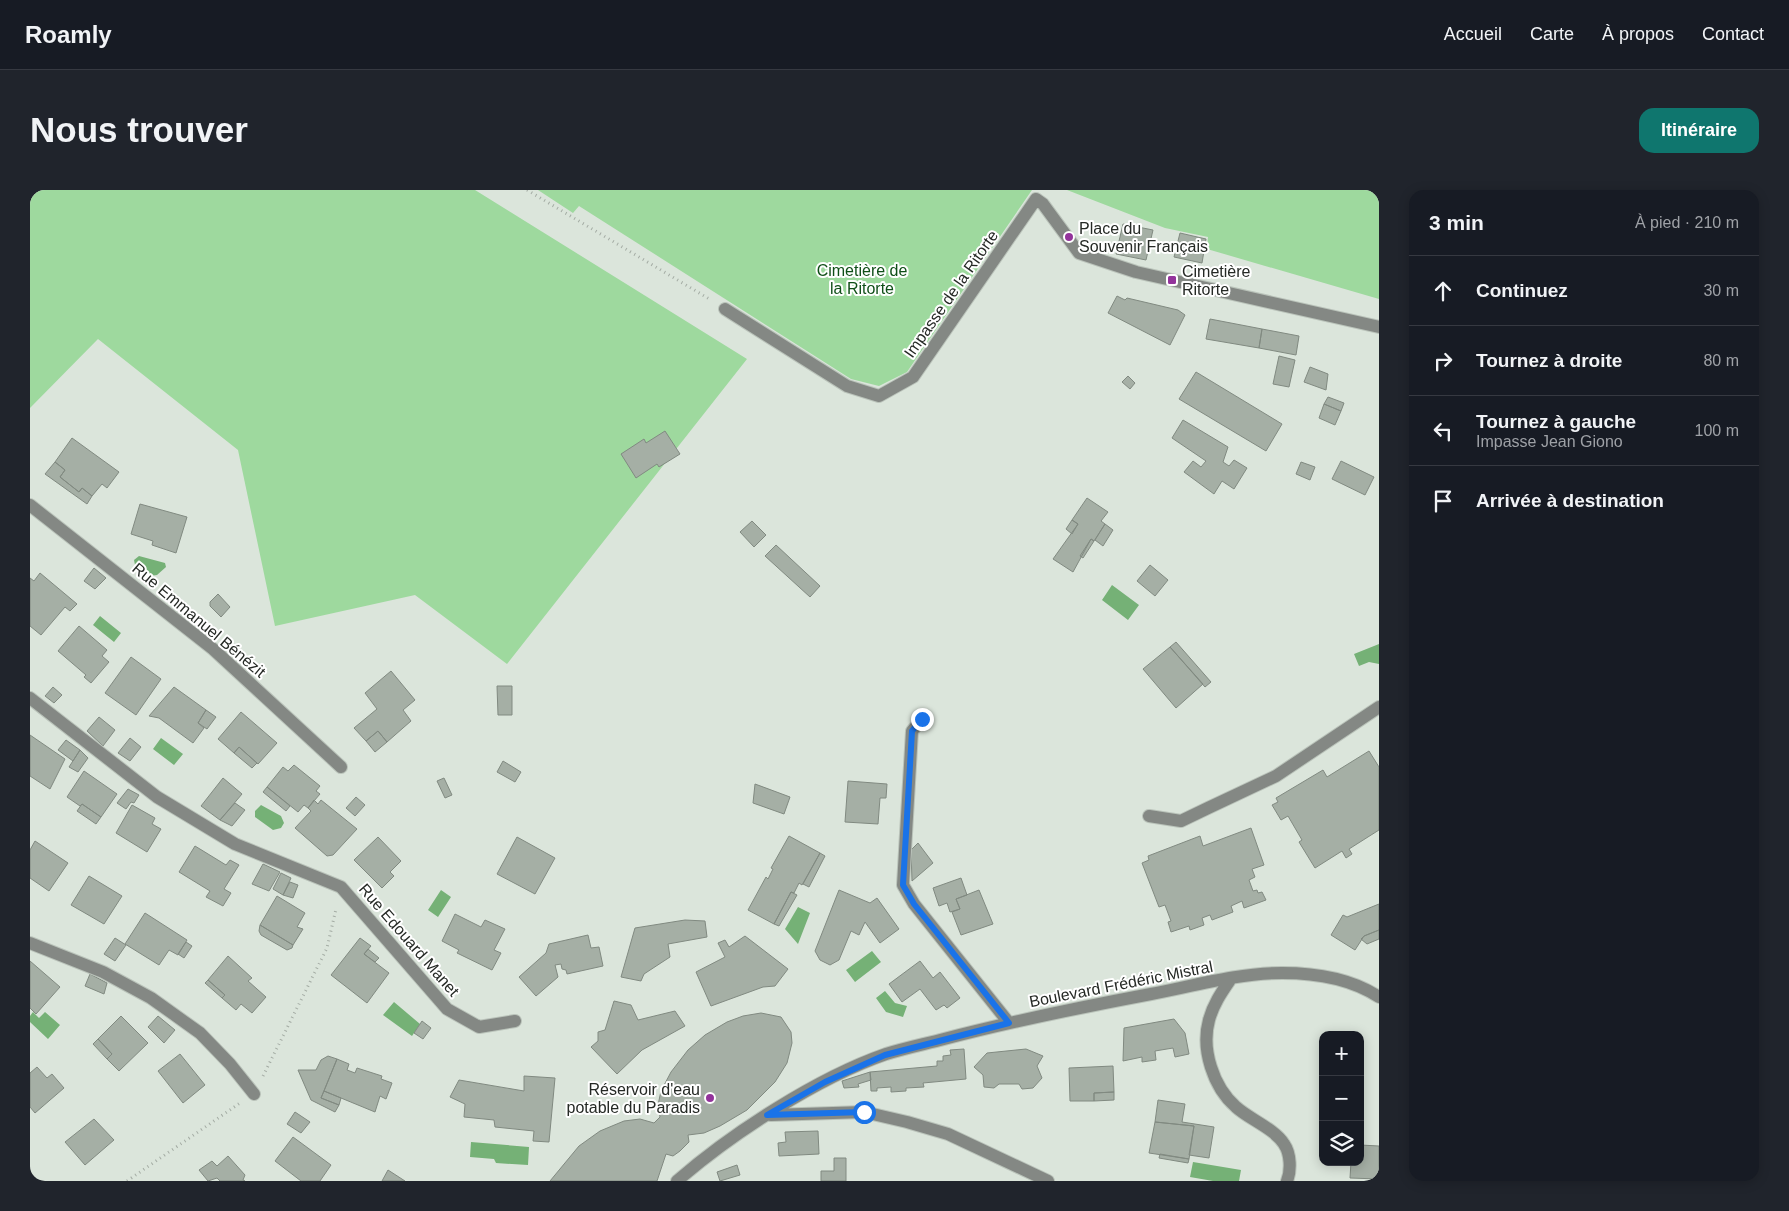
<!DOCTYPE html>
<html lang="fr">
<head>
<meta charset="utf-8">
<style>
	:root { --surface:#171b24; --page:#20242c; --text:#f1f3f6; --muted:#9ea1a6; --line:#363941; --accent:#0f766e }
	body { margin:0; font-family:Helvetica,sans-serif; background:var(--page); color:var(--text) }
	.controls { position:absolute; right:15px; bottom:15px; display:grid; overflow:hidden; border-radius:10px; box-shadow:0 2px 12px #0003 }
	.controls button { width:45px; height:45px; display:grid; place-items:center; padding:0; border:0; border-bottom:1px solid var(--line); background:var(--surface); color:var(--text); font:25px sans-serif }
	.stop { position:absolute; width:15px; height:15px; margin:-11px; border:4px solid #1a73e8; border-radius:50%; background:#fff }
	.stop.end { background:#1a73e8; border-color:#fff; box-shadow:0 1px 5px #0008 }
	.list { margin:0; padding:0; list-style:none }
	h2 { display:flex; justify-content:space-between; align-items:center; height:65px; margin:0; padding:0 20px; font-size:21px }
	h2 small { font-size:16px; font-weight:400; color:var(--muted) }
	.list li { display:grid; grid-template-columns:32px 1fr auto; gap:15px; align-items:center; box-sizing:border-box; height:70px; padding:0 20px; border-top:1px solid var(--line) }
	.list b { display:block; font-size:19px; white-space:nowrap }
	.list p { margin:0; font-size:16px; white-space:nowrap; color:var(--muted) }
	.list em { font-size:16px; font-style:normal; color:var(--muted) }
	.icon { flex:none; width:28px; height:28px; fill:none; stroke:currentColor; stroke-width:2; stroke-linecap:round; stroke-linejoin:round }
	.map { position:relative; flex:none; width:1349px; height:991px; overflow:hidden; border-radius:15px }
	header { display:flex; align-items:center; gap:30px; box-sizing:border-box; height:70px; padding:0 25px; background:var(--surface); border-bottom:1px solid var(--line) }
	header strong { font-size:24px }
	nav { display:flex; gap:28px; margin-inline-start:auto; font-size:18px }
	.intro { display:flex; align-items:center; justify-content:space-between; box-sizing:border-box; height:120px; padding:0 30px }
	h1 { margin:0; font-size:35px }
	.button { padding:12px 22px; border-radius:15px; background:var(--accent); color:#fff; font-size:18px; font-weight:700 }
	main { display:flex; gap:30px; padding:0 30px }
	aside { flex:1; background:var(--surface); border-radius:15px; box-shadow:0 2px 12px #0003 }
	.map>svg:first-child { display:block }
	.green { fill:#9ed99e }
	.water { fill:#75b176 }
	.building { fill:#a5afa5; stroke:#818a81 }
	.lines { fill:none; stroke-linecap:round; stroke-linejoin:round }
	.minor-casing { stroke:#bac3ba; stroke-width:14 }
	.path { stroke:#a4aca4; stroke-width:3; stroke-dasharray:1 4; stroke-linecap:butt }
	.minor { stroke:#848884; stroke-width:12 }
	.route { stroke:#1a73e8; stroke-width:6 }
	.poi-dot { fill:#93339b; stroke:#fff; stroke-width:2 }
	.labels { text-anchor:middle; dominant-baseline:central; stroke-width:4; stroke-linejoin:round; paint-order:stroke }
	.poi-label { font-size:16px; fill:#252925; stroke:#fff; text-anchor:start }
	.park-label { font-size:16px; fill:#0f4f17; stroke:#fff }
	.street-label { font-size:16px; fill:#252925; stroke:#fff }
</style>
</head>
<body>
<header>
<strong>Roamly</strong>
<nav><a>Accueil</a><a>Carte</a><a>À propos</a><a>Contact</a></nav>
</header>
<div class="intro"><h1>Nous trouver</h1><a class="button">Itinéraire</a></div>
<main>
<div class="map">
<svg width="1349" height="991" viewBox="0 0 1349 991">
	<rect width="100%" height="100%" fill="#dbe5db"/>
	<!-- green -->
	<path class="green" d="M0 0H445L717 169 477 474 385 405 245 436 208 260 68 149 0 218Z
		M508 0H1002L877 182 849 196 821 189 549 16 543 23Z
		M1037 0H1349V109L1177 59 1178 47 1135 38Z"/>
	<!-- water -->
	<path class="water" d="M109 366 135 373 136 377 127 385 120 386 105 375 104 370Z
		M1082 395 1109 415 1098 430 1072 410Z
		M70 426 91 443 84 452 63 435Z
		M1349 454V474L1339 472 1329 476 1324 464Z
		M131 548 153 564 144 575 123 559Z
		M231 615 251 626 254 633 251 638 243 640 225 627V621Z
		M411 700 421 707 408 727 398 720Z
		M768 717 780 723 768 754 755 739Z
		M842 761 851 772 825 792 816 780Z
		M855 801 865 813 877 816 873 827 856 822 846 808Z
		M364 812 390 834 382 846 353 825Z
		M3 822 9 828 15 822 30 835 18 849 0 832V826Z
		M441 952 499 957 498 975 466 973 464 969 440 967Z
		M1163 972 1211 980 1209 991H1183L1160 987Z"/>
	<!-- building -->
	<path class="building" d="M1093 34 1123 40 1116 70 1086 64Z
		M1150 43 1176 49 1172 73 1144 67Z
		M1087 106 1095 110 1097 108 1148 120 1155 125 1140 155 1078 123Z
		M1180 129 1232 139 1229 158 1176 149Z
		M1232 139 1269 146 1266 165 1229 158Z
		M1249 166 1265 170 1259 197 1243 194Z
		M1280 177 1298 184 1296 200 1274 192Z
		M1166 182 1252 234 1236 261 1149 209Z
		M1098 186 1105 193 1100 199 1092 192Z
		M1298 207 1314 213 1311 221 1294 214Z
		M1294 214 1311 221 1305 235 1289 228Z
		M1153 230 1198 257 1193 272 1199 276 1204 270 1217 278 1204 299 1192 291 1184 304 1154 282 1163 271 1171 277 1176 271 1142 248Z
		M635 241 650 264 629 277 627 274 606 288 591 264 614 249 616 253Z
		M42 248 89 282 77 298 72 294 62 306 52 298 49 302 30 287 35 280 25 272Z
		M1311 271 1344 287 1335 305 1302 289Z
		M25 272 35 280 30 287 49 302 52 298 62 306 57 314 15 284Z
		M1271 272 1285 277 1280 290 1266 284Z
		M1057 308 1078 322 1071 331 1075 334 1064 351 1061 349 1043 382 1023 369 1048 334 1042 330Z
		M110 314 157 327 146 363 122 355 123 351 101 344Z
		M1042 330 1048 334 1042 344 1036 339Z
		M722 331 736 345 724 357 710 342Z
		M1075 334 1083 340 1073 356 1065 350Z
		M1061 349 1064 351 1053 368 1050 366Z
		M746 355 790 396 780 407 735 366Z
		M1120 375 1138 390 1125 406 1107 391Z
		M64 378 76 388 65 399 54 391Z
		M10 383 47 414 40 421 35 417 11 445 0 436V388L4 391Z
		M188 404 200 417 191 427 180 416V412Z
		M49 436 77 460 72 466 79 472 61 493 54 487 56 485 28 461Z
		M1146 452 1181 492 1175 497 1140 457Z
		M1140 457 1173 494 1146 518 1113 479Z
		M101 467 131 489 106 525 75 503Z
		M361 481 385 510 373 520 381 531 357 552 348 541 336 551 324 538 347 519 335 503Z
		M467 496H482V525H468Z
		M23 497 32 505 24 513 15 506Z
		M144 497 176 520 168 533 174 538 163 553 129 528 119 526Z
		M176 520 186 527 177 539 168 533Z
		M211 522 247 553 228 574 209 557 204 563 188 549Z
		M69 527 85 540 73 556 57 541Z
		M348 541 357 552 345 562 336 551Z
		M0 545 35 569 20 599 0 586Z
		M100 548 111 557 100 571 88 563Z
		M36 550 50 560 43 571 28 560Z
		M209 557 227 573 222 578 204 563Z
		M50 560 58 568 48 582 39 577Z
		M1339 561 1349 577V640L1319 659 1322 664 1316 668 1312 661 1285 678 1269 652 1272 650 1258 626 1251 630 1242 615 1248 612 1246 608 1293 580 1297 587Z
		M473 571 491 582 485 592 467 582Z
		M264 575 290 596 286 601 290 604 278 618 274 615 268 622 237 597 253 577 258 581Z
		M54 581 87 604 71 627 52 614 50 616 37 607Z
		M193 588 212 604 190 630 171 616Z
		M414 588 422 605 415 608 407 591Z
		M818 591 857 594 856 608H850L848 634 815 632Z
		M725 594 760 607 754 624 723 613Z
		M237 597 260 616 256 621 233 602Z
		M98 599 109 605 104 613 101 612 96 619 87 613Z
		M326 607 335 615 325 626 316 618Z
		M284 610 288 614 291 610 327 639 303 665 297 666 265 638 281 621 278 618Z
		M205 613 215 620 202 636 190 630Z
		M52 614 71 627 66 634 47 621Z
		M102 615 125 628 122 634 131 639 117 662 86 643Z
		M1221 638 1234 675 1222 679 1225 687 1219 690 1223 701 1227 700 1228 703 1232 702 1236 710 1214 718 1212 711 1201 716 1203 722 1182 730 1180 725 1172 728 1174 735 1160 740 1159 736 1141 742 1138 732 1141 731 1135 715 1129 717 1112 673 1119 670 1118 666 1170 646 1173 656Z
		M759 646 790 663 772 695 769 693 764 703 761 702 744 734 718 720 736 687 738 689 743 679 741 678Z
		M348 647 371 671 360 682 364 686 352 698 324 670Z
		M487 647 525 668 505 704 467 684Z
		M5 651 38 673 19 701 0 688V660Z
		M888 653 903 673 882 691 881 660Z
		M165 656 196 675 200 670 209 675 194 699 201 703 193 716 176 707 180 701 149 682Z
		M790 663 795 666 779 697 773 694Z
		M233 674 250 682 239 701 222 694Z
		M251 683 261 688 253 705 243 699Z
		M59 686 92 706 74 734 41 715Z
		M931 688 937 705 926 709 930 719 920 722 917 713 909 716 903 698Z
		M260 692 268 695 263 708 253 705Z
		M809 700 840 713 847 708 869 739 850 753 835 732 829 745 821 741 809 770 800 775 790 770 785 761Z
		M949 700 963 734 931 745 922 722 930 719 926 709Z
		M761 702 767 705 749 736 744 734Z
		M247 706 275 723 267 737 273 739 263 755 230 735Z
		M1349 714V740L1334 746 1325 760 1301 745 1313 725 1317 727Z
		M115 723 157 750 148 765 139 760 129 775 95 754Z
		M425 724 451 737 455 730 475 739 464 760 471 763 462 780 427 763 429 760 412 751Z
		M655 730 675 731 677 747 638 754 640 767 614 784 611 791 591 787 605 738Z
		M230 735 263 755 262 758 257 760 231 745 229 741Z
		M1349 740V749L1337 754 1331 749 1334 746Z
		M558 745 561 758 569 757 573 776 537 784 536 780 532 779 531 774 525 775 528 787 506 806 489 787 516 763 519 754Z
		M715 746 758 779 745 796 733 797 681 816 666 782 695 767 688 753 695 750 699 757Z
		M85 748 96 755 85 771 74 764Z
		M330 748 341 756 334 764 359 783 337 813 301 785Z
		M156 752 162 756 154 768 148 764Z
		M338 759 349 768 345 772 334 764Z
		M198 766 222 788 218 791 236 807 222 823 211 814 206 820 192 808 195 805 178 790Z
		M0 771 30 797 6 824 0 818Z
		M890 771 903 788 910 782 930 808 917 818 914 815 906 820 890 799 872 812 859 794Z
		M60 784 77 793 74 804 55 796Z
		M178 790 195 805 192 808 175 793Z
		M584 811 601 815 608 830 645 821 655 836 612 860 587 884 561 857 568 851V842L575 840Z
		M731 823 751 827 761 842 762 853 757 873 745 892 717 920 690 936 674 943 658 945 659 952 650 961 643 966 636 964 627 991H520L549 956 570 941 594 931 610 929 624 933 630 927 628 915 631 901 641 882 658 860 675 845 697 832 713 826Z
		M91 826 118 853 89 881 77 869 82 864 68 849Z
		M128 826 145 840 134 853 118 837Z
		M1144 829 1155 843 1159 864 1145 867 1143 858 1125 861 1126 870 1112 872V867L1093 871 1094 838Z
		M392 831 401 838 393 849 384 843Z
		M68 849 82 864 77 869 63 854Z
		M934 859 936 889 893 893 894 897 876 898V901L861 902V897L847 898V901H841L840 882 907 876V871H913V866L921 865 920 860Z
		M996 859 1013 866 1007 876 1012 888 1003 898 992 899 989 894H969L964 898 954 897 953 885 944 877 957 863Z
		M150 864 175 895 153 913 128 881Z
		M298 866 307 869 291 908 309 915 305 922 281 910 268 880H286L291 870Z
		M307 869 319 874 317 880 325 883 327 878 352 886 351 889 362 893 356 909 350 906 345 922 294 901Z
		M1083 876 1084 902 1064 903V911H1040L1039 878Z
		M7 877 17 888 22 884 34 898 5 923 0 917V883Z
		M840 882 841 890 828 894 829 897 814 898 812 891Z
		M494 886 525 888 519 952 503 951 504 941 465 937 464 930 434 927 435 914 420 907 429 890 494 901Z
		M294 901 311 908 309 915 291 908Z
		M1084 902V910L1064 911V903Z
		M1128 910 1155 914 1152 932 1184 937 1179 968 1159 965 1164 936 1125 932Z
		M265 922 280 932 271 943 257 934Z
		M64 929 84 950 55 975 35 952Z
		M1125 932 1164 936 1159 969 1119 963Z
		M788 941 789 964 749 966 748 953 756 952 755 942Z
		M263 947 301 975 290 991H271L245 971Z
		M1330 955 1349 956V989L1320 988 1321 972H1330Z
		M1130 964 1159 969 1158 973 1129 968Z
		M198 966 215 985 213 990 215 991H190L187 988 178 991 169 980 182 971 187 976Z
		M804 968H816V991H791V981H804Z
		M707 975 710 985 690 991 687 982Z
		M358 980 375 991H352Z"/>
	<g class="lines">
		<defs>
			<path id="minor" d="M695 119 817 196 849 206 883 187 1006 9 1013 14 1049 63 1106 82 1349 137
				M0 315 183 459 311 577
				M0 508 127 607 205 654 311 697 417 819 449 837 485 831
				M892 529 882 541 873 695 884 714 979 833
				M1119 626 1151 631 1178 618 1246 586 1349 517
				M0 753 73 782 121 808 170 843 200 874 224 904
				M1200 790C1191 803 1183 815 1179 830 1171 859 1183 897 1206 917 1219 929 1245 939 1254 954 1261 964 1261 981 1257 991
				M741 925 834 922 877 932 918 944 1018 991
				M647 991C701 944 787 888 856 864 875 858 895 854 914 849 983 831 1052 817 1121 804 1163 796 1209 783 1252 783 1286 783 1320 788 1349 807"/>
		</defs>
		<!-- minor casing -->
		<use href="#minor" class="minor-casing"/>
		<!-- path -->
		<path class="path" d="M497 0 681 110
			M233 886 297 758 306 719
			M97 991 210 913"/>
		<!-- minor -->
		<use href="#minor" class="minor"/>
	</g>
	<g class="lines">
		<!-- route -->
		<path class="route" d="M834 922 737 925 795 892 855 865 979 833 884 714 873 695 882 541 892 529"/>
	</g>
	<!-- markers -->
	<g class="poi-dot">
		<circle cx="1039" cy="47" r="5"/>
		<rect x="1137" y="85" width="10" height="10" rx="2.5"/>
		<circle cx="680" cy="908" r="5"/>
	</g>
	<g class="labels">
		<!-- poi labels -->
		<g class="poi-label">
			<text x="1049" y="38">Place du<tspan x="1049" dy="18">Souvenir Français</tspan></text>
			<text x="1152" y="81">Cimetière<tspan x="1152" dy="18">Ritorte</tspan></text>
			<text x="670" y="899" text-anchor="end">Réservoir d'eau<tspan x="670" dy="18">potable du Paradis</tspan></text>
		</g>
		<!-- park labels -->
		<g class="park-label">
			<text x="832" y="80">Cimetière de<tspan x="832" dy="18">la Ritorte</tspan></text>
		</g>
		<!-- street labels -->
		<g class="street-label">
			<text transform="translate(921 104) rotate(-55)">Impasse de la Ritorte</text>
			<text transform="translate(169 430) rotate(40)">Rue Emmanuel Bénézit</text>
			<text transform="translate(379 750) rotate(49)">Rue Edouard Manet</text>
			<text transform="translate(1091 794) rotate(-11)">Boulevard Frédéric Mistral</text>
		</g>
	</g>
</svg>
<div class="controls">
<button>+</button>
<button>−</button>
<button><svg class="icon" aria-label="layers" viewBox="0 0 24 24"><path d="M12 4l9 5-9 5-9-5zM3 14l9 5 9-5"/></svg></button>
</div>
<div class="stop" style="left:834px;top:922px"></div>
<div class="stop end" style="left:892px;top:529px"></div>
</div>
<aside>
<h2>3 min<small>À pied · 210 m</small></h2>
<ul class="list">
<li><svg class="icon" aria-label="ahead" viewBox="0 0 24 24"><path d="M12 20V5M6 11l6-6 6 6"/></svg><div><b>Continuez</b></div><em>30 m</em></li>
<li><svg class="icon" aria-label="right" viewBox="0 0 24 24"><path d="M7 20v-9h11M14 6l5 5-5 5"/></svg><div><b>Tournez à droite</b></div><em>80 m</em></li>
<li><svg class="icon" aria-label="left" viewBox="0 0 24 24"><path d="M17 20v-9H6M10 6l-5 5 5 5"/></svg><div><b>Tournez à gauche</b><p>Impasse Jean Giono</p></div><em>100 m</em></li>
<li><svg class="icon" aria-label="arrive" viewBox="0 0 24 24"><path d="M6 21V4h12l-3 4 3 4H6"/></svg><div><b>Arrivée à destination</b></div></li>
</ul>
</aside>
</main>
</body>
</html>
